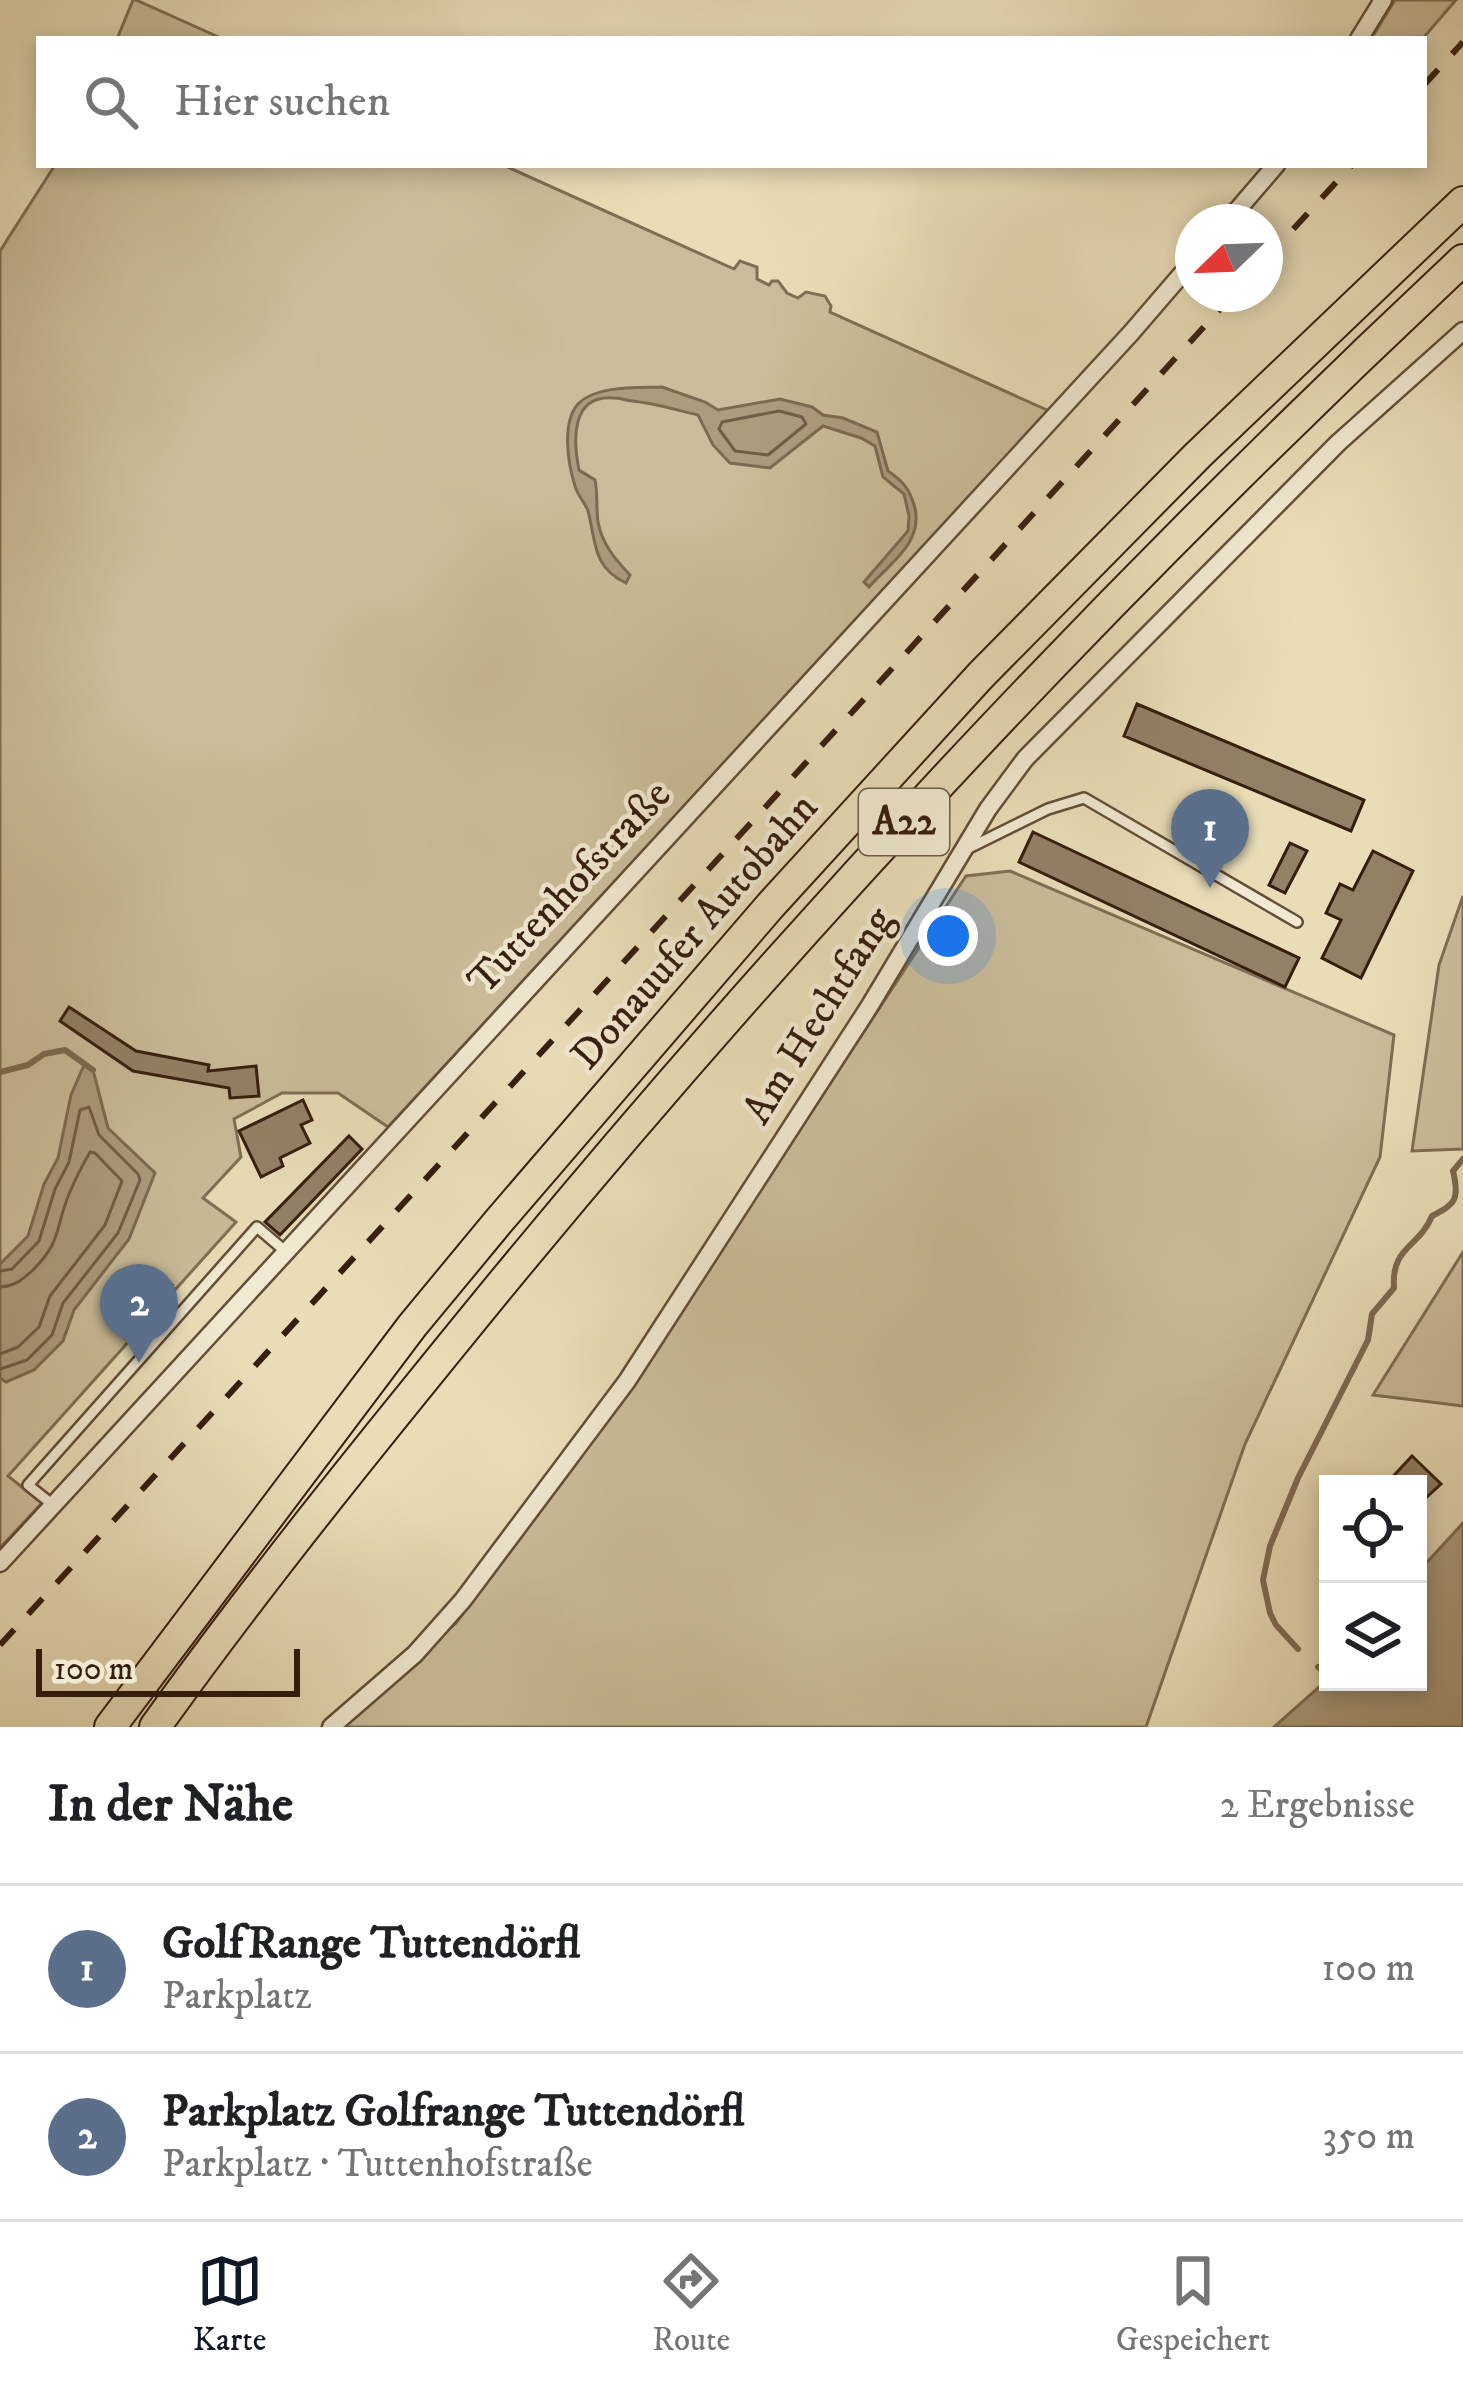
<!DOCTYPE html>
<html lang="de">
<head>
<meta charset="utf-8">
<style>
	:root { --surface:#fff; --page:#f2f2f2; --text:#202124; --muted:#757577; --line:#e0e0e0; --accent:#111827 }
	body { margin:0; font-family:"IM FELL DW Pica",serif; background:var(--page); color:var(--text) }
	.controls { position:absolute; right:36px; bottom:36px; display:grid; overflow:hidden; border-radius:0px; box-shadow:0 6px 18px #0003 }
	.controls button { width:108px; height:108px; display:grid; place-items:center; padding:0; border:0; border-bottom:3px solid var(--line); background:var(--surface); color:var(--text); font:60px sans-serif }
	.compass { position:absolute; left:1175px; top:204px; width:108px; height:108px; border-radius:50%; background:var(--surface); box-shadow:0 6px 18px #0003; rotate:247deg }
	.scale { position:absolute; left:36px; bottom:30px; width:264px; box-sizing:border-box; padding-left:12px; border:6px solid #361e0e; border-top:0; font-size:33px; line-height:42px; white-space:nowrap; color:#361e0e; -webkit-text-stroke:9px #f1e9d1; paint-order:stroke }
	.you { position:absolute; left:948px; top:936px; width:42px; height:42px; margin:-30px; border:9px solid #fff; border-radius:50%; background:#1a73e8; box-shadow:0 0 0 18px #1a73e833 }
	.badge { display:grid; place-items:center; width:78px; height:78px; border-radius:50%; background:var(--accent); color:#fff; font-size:39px; font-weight:700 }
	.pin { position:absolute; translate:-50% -99px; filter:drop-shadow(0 3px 6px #0008) }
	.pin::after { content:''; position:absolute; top:63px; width:42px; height:36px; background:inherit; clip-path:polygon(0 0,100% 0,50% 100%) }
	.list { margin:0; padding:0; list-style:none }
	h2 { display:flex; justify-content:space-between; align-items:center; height:156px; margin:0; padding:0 48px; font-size:51px }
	h2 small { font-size:39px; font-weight:400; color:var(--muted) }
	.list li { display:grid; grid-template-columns:78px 1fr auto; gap:36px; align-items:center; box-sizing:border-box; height:168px; padding:0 48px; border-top:3px solid var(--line) }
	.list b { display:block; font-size:45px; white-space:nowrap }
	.list p { margin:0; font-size:39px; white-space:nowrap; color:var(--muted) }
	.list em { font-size:39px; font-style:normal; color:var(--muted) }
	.icon { flex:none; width:66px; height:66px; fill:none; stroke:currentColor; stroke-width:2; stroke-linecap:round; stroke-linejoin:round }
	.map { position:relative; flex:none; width:1463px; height:1727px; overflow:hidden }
	.search { position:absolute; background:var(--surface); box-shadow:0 6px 18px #0003; left:36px; right:36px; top:36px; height:132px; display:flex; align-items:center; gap:30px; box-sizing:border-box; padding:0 42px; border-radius:0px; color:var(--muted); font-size:45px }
	.sheet { height:492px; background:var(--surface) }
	nav { display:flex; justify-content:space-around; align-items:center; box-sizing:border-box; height:168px; border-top:3px solid var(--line); background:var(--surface); font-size:33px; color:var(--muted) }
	nav a { display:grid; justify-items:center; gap:6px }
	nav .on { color:var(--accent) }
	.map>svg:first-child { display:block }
	.green { fill:#cbbd9b; stroke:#806e54; stroke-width:3 }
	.water { fill:#ac9c7e; stroke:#7d6a51; stroke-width:3 }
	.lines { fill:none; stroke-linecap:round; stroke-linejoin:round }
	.shore { stroke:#715d46; stroke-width:3 }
	.stream { stroke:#7d6a51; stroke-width:6 }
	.building { fill:#938166; stroke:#361e0e; stroke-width:3 }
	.lane-casing { stroke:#634e38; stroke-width:14 }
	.street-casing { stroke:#634e38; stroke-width:21 }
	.highway-casing { stroke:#361e0e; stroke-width:34 }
	.lane { stroke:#f1e9d1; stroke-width:9 }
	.street { stroke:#f1e9d1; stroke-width:16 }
	.highway { stroke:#e9ddb8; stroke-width:30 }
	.rail { stroke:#361e0e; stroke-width:6; stroke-dasharray:21 21; stroke-linecap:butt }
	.labels { text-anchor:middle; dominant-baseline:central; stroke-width:9; stroke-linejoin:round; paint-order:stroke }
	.shield { fill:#f1e9d1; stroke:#6e5b48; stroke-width:3 }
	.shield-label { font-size:39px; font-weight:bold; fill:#361e0e }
	.street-label { font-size:42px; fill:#361e0e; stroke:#f1e9d1 }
</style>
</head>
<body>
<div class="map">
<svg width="1463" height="1727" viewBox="0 0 1463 1727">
	<rect width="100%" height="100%" fill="#e9ddb8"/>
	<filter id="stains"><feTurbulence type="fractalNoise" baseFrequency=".00167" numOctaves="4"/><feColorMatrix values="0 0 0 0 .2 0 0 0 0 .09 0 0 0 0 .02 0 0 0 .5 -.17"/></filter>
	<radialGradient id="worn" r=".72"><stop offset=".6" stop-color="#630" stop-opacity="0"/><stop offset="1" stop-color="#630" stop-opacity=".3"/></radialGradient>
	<!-- green -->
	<path class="green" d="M133 0H136L223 39H117Z
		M1395 0H1456L1424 37 1371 39Z
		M55 165H503L734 269 740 261 757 267V279L769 285 772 281H778L787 293 798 298 806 292 825 296 831 306 830 312 1049 411 388 1127 338 1093H282L234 1119 241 1157 203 1198 236 1222 8 1476 42 1503 0 1548V251Z
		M1010 871 1394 1035 1380 1157 1245 1444 1146 1727H340L456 1623 576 1464 713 1262 966 876Z
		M1463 896V1149L1412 1151 1439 965Z
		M1463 1252V1406L1373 1395Z"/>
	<!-- water -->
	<path class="water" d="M662 387 705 402 718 410 780 399 812 407 823 415 843 418 877 432 888 471C904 482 910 490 915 508 923 543 889 564 869 587L864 582 908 531 909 516 904 494 883 477 875 446 861 438 823 426 770 468 730 463 713 445 698 415C676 410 654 403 632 401 621 400 624 398 613 398 571 395 573 440 579 470L595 480C598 494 596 508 598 522 602 544 615 559 630 575L626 583C592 567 596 541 588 511 585 502 577 495 575 486 568 464 561 421 579 403 597 385 639 388 662 387Z
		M84 1065 93 1070 108 1128 155 1173 129 1239 74 1310 63 1341 34 1370 6 1382 0 1378V1264L28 1236 44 1184 58 1158 71 1095Z
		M1463 1523V1727H1274L1328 1679V1682H1418V1572Z"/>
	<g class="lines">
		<!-- shore -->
		<path class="shore" d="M779 411 802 417 806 424 768 455 735 451 719 429 722 422Z
			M0 1271 12 1269 39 1241 55 1189 69 1162 80 1110 89 1107 99 1135 138 1174 140 1180 118 1233 63 1303 52 1335 27 1360 0 1369
			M0 1287C15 1286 22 1280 33 1270 62 1241 55 1228 69 1194 75 1180 83 1164 90 1152L95 1153 122 1181 105 1225 50 1296 39 1327 18 1347 0 1354"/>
		<!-- stream -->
		<path class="stream" d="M0 1072 28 1065 44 1054 65 1050 93 1070
			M1298 1649 1276 1625 1270 1613 1263 1580 1270 1546 1298 1478 1368 1340 1372 1314 1394 1288C1391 1246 1419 1248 1432 1216 1455 1204 1460 1200 1453 1171L1463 1159
			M1318 1667 1328 1675"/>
	</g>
	<!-- building -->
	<path class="building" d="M1137 704 1364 800 1351 831 1124 736Z
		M1033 832 1299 958 1285 987 1019 862Z
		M1290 843 1307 851 1285 893 1269 885Z
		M1373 851 1413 871 1361 978 1322 958 1341 920 1326 913 1340 884 1353 890Z
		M69 1007 136 1051 209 1065 208 1071 256 1066 259 1096 230 1098 229 1088 133 1071 60 1021Z
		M303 1100 312 1120 301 1125 310 1143 280 1158 283 1166 261 1177 239 1131Z
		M349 1136 362 1149 280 1235 265 1222Z
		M158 1272 172 1285 125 1338 110 1325Z
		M1412 1456 1441 1484 1418 1505V1484H1386Z"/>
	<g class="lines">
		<defs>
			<path id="lane" d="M969 848 1048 809 1084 798 1297 922
				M53 1505 28 1485 257 1227 285 1251"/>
			<path id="street" d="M1359 39 1383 0
				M1227 222 1276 165
				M0 1563 1131 333 1193 261
				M331 1727 415 1654 463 1600 627 1381 869 1007 988 809 1025 759 1338 443 1463 331"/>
			<path id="highway" d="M110 1727 412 1326 498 1222 770 906 981 675 1198 455 1463 202
				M155 1727C261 1579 375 1439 490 1298 791 931 1116 585 1463 260"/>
		</defs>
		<!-- lane casing -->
		<use href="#lane" class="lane-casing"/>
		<!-- street casing -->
		<use href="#street" class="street-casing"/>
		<!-- highway casing -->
		<use href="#highway" class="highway-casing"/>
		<!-- lane -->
		<use href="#lane" class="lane"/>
		<!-- street -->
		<use href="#street" class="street"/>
		<!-- highway -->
		<use href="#highway" class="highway"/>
		<!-- rail -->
		<path class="rail" d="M1424 85 1463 42
			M1265 260 1352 165
			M0 1645 1234 294"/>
	</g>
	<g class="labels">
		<!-- shield labels -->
		<rect class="shield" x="859" y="789" width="90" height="66" rx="9"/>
		<g class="shield-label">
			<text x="904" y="822">A22</text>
		</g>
		<!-- street labels -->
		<g class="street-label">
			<text transform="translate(570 888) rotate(-47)">Tuttenhofstraße</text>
			<text transform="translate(695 932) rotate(-49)">Donauufer Autobahn</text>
			<text transform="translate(819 1016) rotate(-58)">Am Hechtfang</text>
		</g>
	</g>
	<rect width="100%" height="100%" filter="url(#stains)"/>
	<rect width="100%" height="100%" fill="url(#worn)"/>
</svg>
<div class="controls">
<button><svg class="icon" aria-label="locate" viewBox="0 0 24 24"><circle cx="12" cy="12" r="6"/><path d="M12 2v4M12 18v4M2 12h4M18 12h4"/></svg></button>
<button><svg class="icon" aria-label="layers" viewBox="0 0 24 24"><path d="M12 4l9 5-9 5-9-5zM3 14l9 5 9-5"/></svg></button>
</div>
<svg class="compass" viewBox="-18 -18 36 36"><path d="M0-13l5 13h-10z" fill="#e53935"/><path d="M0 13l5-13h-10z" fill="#757577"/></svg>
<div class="scale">100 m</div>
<div class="you"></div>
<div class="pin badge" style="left:1210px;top:888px;background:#5c6f8a">1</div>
<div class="pin badge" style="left:139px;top:1363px;background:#5c6f8a">2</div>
<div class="search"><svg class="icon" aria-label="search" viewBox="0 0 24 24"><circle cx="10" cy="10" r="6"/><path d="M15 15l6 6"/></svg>Hier suchen</div>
</div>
<section class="sheet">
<h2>In der Nähe<small>2 Ergebnisse</small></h2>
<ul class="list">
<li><span class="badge" style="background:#5c6f8a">1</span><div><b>GolfRange Tuttendörfl</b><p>Parkplatz</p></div><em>100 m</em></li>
<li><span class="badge" style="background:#5c6f8a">2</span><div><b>Parkplatz Golfrange Tuttendörfl</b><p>Parkplatz · Tuttenhofstraße</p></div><em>350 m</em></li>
</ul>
</section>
<nav>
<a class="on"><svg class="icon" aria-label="map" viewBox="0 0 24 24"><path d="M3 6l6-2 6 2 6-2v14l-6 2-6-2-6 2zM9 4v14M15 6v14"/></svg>Karte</a>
<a><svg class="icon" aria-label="directions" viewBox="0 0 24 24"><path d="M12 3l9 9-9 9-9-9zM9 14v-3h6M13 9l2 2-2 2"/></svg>Route</a>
<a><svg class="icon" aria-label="saved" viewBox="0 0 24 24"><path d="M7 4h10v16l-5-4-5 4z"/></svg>Gespeichert</a>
</nav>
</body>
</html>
